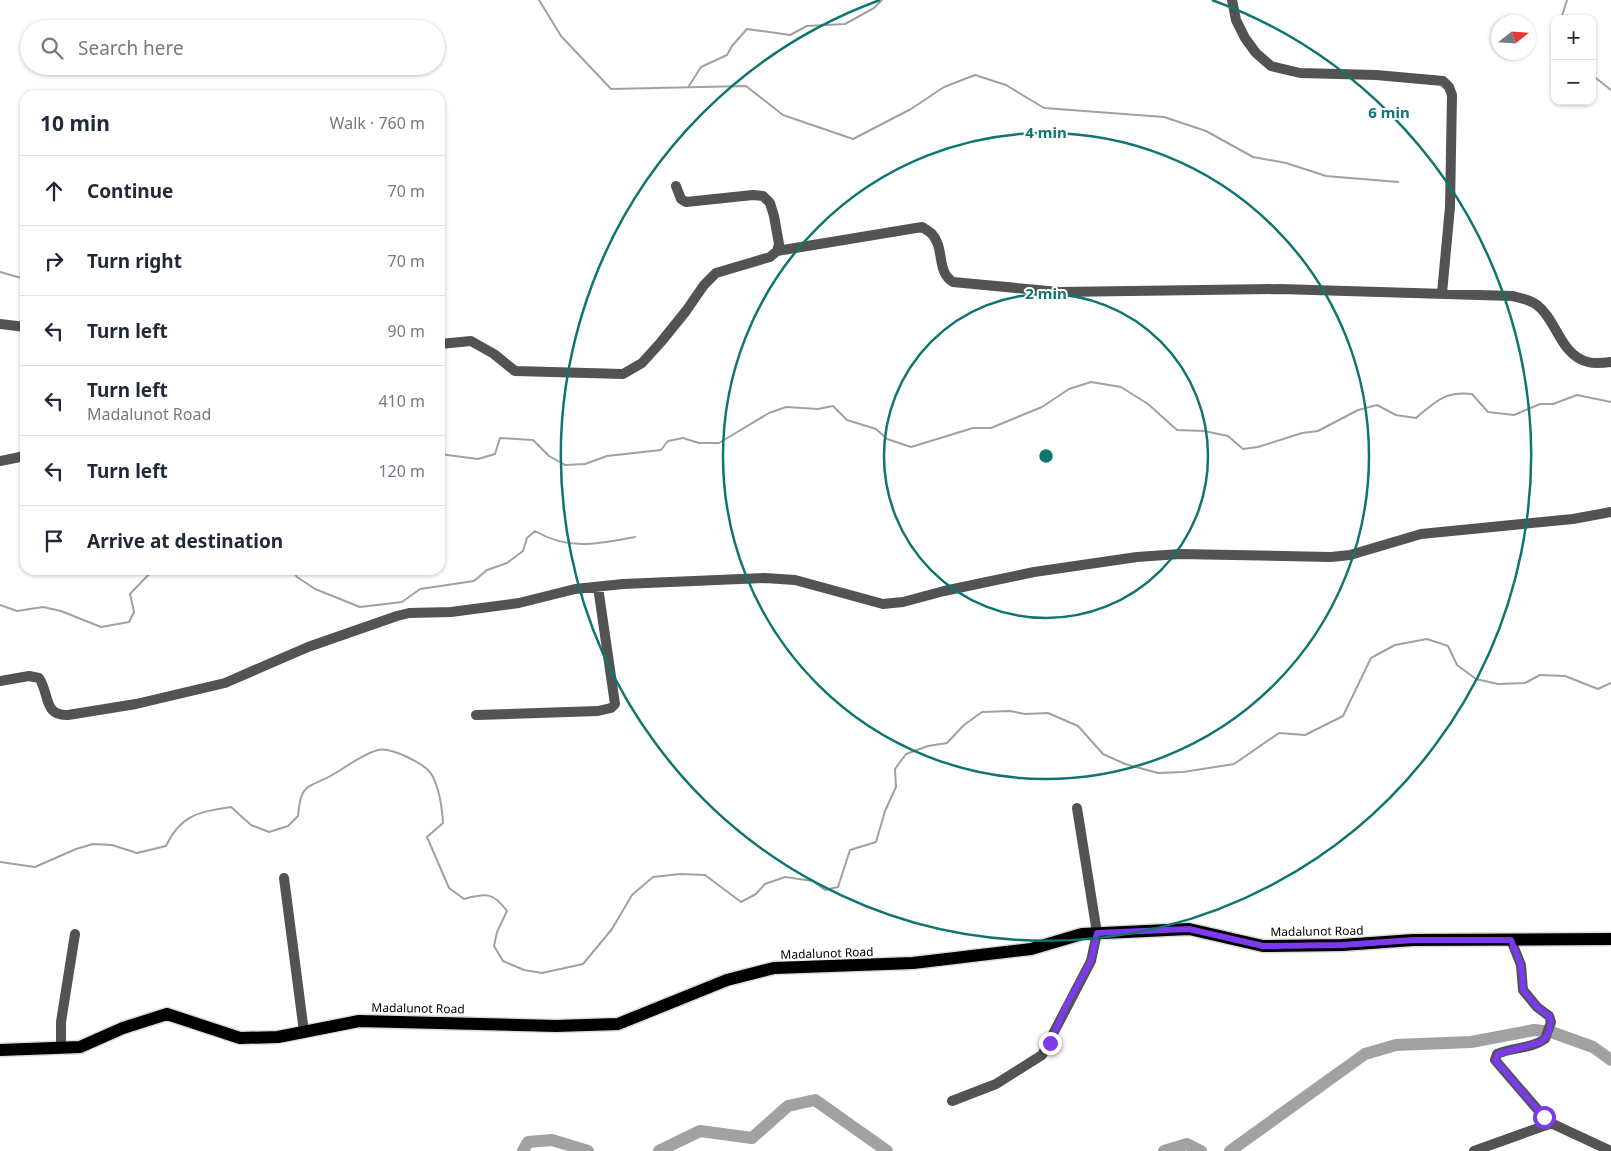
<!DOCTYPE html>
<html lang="en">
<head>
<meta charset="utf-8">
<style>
	:root { --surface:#fff; --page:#f2f2f3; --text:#1f2937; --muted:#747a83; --line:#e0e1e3 }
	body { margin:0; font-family:"Noto Sans",sans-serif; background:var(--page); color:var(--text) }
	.controls { position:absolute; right:15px; top:15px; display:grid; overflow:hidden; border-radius:10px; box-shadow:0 1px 4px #0004 }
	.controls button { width:45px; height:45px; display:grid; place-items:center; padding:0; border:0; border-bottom:1px solid var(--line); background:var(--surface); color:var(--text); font:25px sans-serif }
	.compass { position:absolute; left:1491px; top:15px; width:45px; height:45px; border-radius:50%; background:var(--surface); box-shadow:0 1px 4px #0004; rotate:73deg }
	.stop { position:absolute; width:15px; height:15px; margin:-11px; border:4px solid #7c3aed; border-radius:50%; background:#fff }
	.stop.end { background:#7c3aed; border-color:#fff; box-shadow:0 1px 5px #0008 }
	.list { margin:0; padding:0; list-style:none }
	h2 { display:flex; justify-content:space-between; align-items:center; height:65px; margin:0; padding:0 20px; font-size:21px }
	h2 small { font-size:16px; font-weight:400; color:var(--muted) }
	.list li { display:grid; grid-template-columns:32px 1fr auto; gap:15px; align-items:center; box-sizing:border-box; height:70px; padding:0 20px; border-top:1px solid var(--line) }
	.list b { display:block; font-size:19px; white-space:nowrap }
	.list p { margin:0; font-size:16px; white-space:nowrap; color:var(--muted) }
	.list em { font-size:16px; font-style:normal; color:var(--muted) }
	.icon { flex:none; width:28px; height:28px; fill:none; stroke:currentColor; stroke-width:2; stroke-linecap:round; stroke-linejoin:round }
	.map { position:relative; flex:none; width:1611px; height:1151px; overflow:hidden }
	.search { position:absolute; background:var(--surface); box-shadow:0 1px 4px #0004; left:20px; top:20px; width:425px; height:55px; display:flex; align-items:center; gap:12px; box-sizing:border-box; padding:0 18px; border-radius:28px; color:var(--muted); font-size:19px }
	.panel { position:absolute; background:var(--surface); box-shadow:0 1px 4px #0004; left:20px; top:90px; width:425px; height:485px; border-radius:15px }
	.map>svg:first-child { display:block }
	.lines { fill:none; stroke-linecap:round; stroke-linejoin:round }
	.stream { stroke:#a1a1a1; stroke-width:2 }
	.river { stroke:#a1a1a1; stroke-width:12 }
	.major-casing { stroke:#dbdbdb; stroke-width:15 }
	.minor { stroke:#535353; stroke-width:10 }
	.major { stroke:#000; stroke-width:12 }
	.route { stroke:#7c3aed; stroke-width:6 }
	.ring { fill:none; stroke:#0f766e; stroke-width:2.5 }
	.labels { text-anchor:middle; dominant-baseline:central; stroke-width:4; stroke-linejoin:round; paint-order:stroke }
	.street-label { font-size:12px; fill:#000; stroke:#fff }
	.centre { fill:#0f766e; stroke:#fff; stroke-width:2.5 }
	.ring-label { font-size:15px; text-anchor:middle; font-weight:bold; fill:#0f766e; stroke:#fff; stroke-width:4; stroke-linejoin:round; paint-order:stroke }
</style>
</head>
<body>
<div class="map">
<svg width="1611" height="1151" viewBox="0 0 1611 1151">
	<rect width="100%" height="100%" fill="#fff"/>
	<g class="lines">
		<!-- stream -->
		<path class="stream" d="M539 0 561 36 611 89 746 86 783 115 853 139 911 109 944 87 975 75 1006 85 1044 108 1164 117 1206 131 1253 157 1286 163 1326 176 1398 182
			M1561 19 1567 0
			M1592 75 1611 90
			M689 86 701 67 727 55 732 46 747 29 790 35 807 26 845 24 874 8 882 0
			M0 272 25 279
			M440 454 478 459 495 454 500 438 533 440 549 456 565 465 585 464 607 456 661 450 668 441 683 438 699 443H719L769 413 786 407 818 409 833 406 847 420 876 429 887 439 911 447 973 428H991L1042 407 1069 389 1091 382 1121 387 1148 404 1177 430 1204 431 1228 436 1243 449 1258 447 1302 433 1318 431 1358 410 1377 405 1396 415 1416 418C1436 401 1445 391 1472 394L1488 412 1514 415 1540 404H1553L1577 395 1611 402
			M292 570 297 577 315 589 360 607 402 602 420 589 474 581 487 570 507 563 523 551 527 538 535 531C569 551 598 544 635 537
			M0 605 17 611 43 607 61 611 101 627 129 622 134 612 130 594 153 570
			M0 862 35 867 76 849 93 844 112 845 137 853 166 846C181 814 200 812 231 807L251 825 269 832 288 826 298 816C301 780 309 789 334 774 348 766 362 754 378 750 391 747 426 764 432 775 440 790 442 807 443 823L427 837 449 888 464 899C486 893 493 892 507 911L497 932 494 946 503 961 524 970 542 973 583 964 612 929 632 895 653 877 680 874 705 875 741 902 756 894 765 884 785 877 813 881 825 890 838 887 850 850 876 842 885 811 896 787 895 769 906 754 928 746 947 743 964 725 982 712 1010 711 1025 714 1048 713 1078 726 1103 754 1125 764 1158 773 1183 772 1234 764 1279 733 1305 735 1343 716 1371 658 1395 645 1427 639 1448 646 1457 665 1476 679 1498 684 1525 683 1540 675 1565 676 1598 689 1611 683"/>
		<!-- river -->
		<path class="river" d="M1554 1033 1593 1047 1611 1060
			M523 1151 528 1142 552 1140 588 1151
			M659 1151 700 1131 752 1138 788 1106 815 1100 887 1151
			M1164 1151 1187 1144 1201 1151
			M1230 1151 1365 1054 1396 1045 1471 1042 1534 1030 1543 1031"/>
		<defs>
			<path id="major" d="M0 1050 80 1047 123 1028 167 1014 240 1038 278 1037 359 1021 556 1026 618 1024 727 980 774 968 913 963 1031 949 1082 934 1189 929 1263 946 1342 945 1413 940 1611 939"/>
		</defs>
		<!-- major casing -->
		<use href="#major" class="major-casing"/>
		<!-- minor -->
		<path class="minor" d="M1232 0 1236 20 1245 38 1256 53 1271 66 1300 73 1376 75 1443 81 1449 87 1452 95 1450 207 1442 293
			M777 251 922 227C925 229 930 232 932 234 945 248 936 272 953 282L1059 292 1280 289 1512 296C1521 298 1529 299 1537 305 1557 320 1560 355 1588 362 1595 364 1604 363 1611 362
			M0 324 25 327
			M440 344 471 341 494 354 515 371 623 374 642 363 661 342 686 311 704 285 716 273 770 257 777 251 779 244 774 216 770 203 763 196 753 195 686 202 681 199 676 186
			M0 461 20 457 25 454
			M0 681 29 676 39 678C50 694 43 716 68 715L136 704 225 683 308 647 397 616 409 613 451 612 519 603 575 589 623 584 765 578 795 580 883 604 903 602 944 591 1034 572 1137 557 1180 554 1331 557 1350 555 1421 534 1573 519 1611 512
			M476 715 598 711 611 708 615 704 598 587
			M284 878 304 1032
			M1511 940 1521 965 1523 990 1537 1007 1549 1016 1551 1022 1545 1039C1531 1049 1512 1047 1497 1054L1495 1060 1544 1117 1555 1125 1611 1151
			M61 1048V1022L75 934
			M952 1101 996 1084 1042 1055 1091 961 1097 933 1077 808
			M1474 1151 1552 1123"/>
		<!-- major -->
		<use href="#major" class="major"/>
	</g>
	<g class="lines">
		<!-- route -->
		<path class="route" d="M1050 1043 1066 1006 1091 961 1097 933 1189 929 1263 946 1342 945 1414 940H1511L1521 965 1523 990 1537 1007 1549 1016 1551 1022 1548 1034 1541 1042 1498 1054 1495 1060 1544 1117"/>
	</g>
	<!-- distance rings -->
	<g class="ring">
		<circle cx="1046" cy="456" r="162"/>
		<circle cx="1046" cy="456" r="323"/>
		<path d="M1212 0A485 485 0 1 1 880 0"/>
	</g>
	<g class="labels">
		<!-- street labels -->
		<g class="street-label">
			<text transform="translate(1317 931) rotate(-1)">Madalunot Road</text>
			<text transform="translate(827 953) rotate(-2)">Madalunot Road</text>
			<text transform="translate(418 1008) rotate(1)">Madalunot Road</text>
		</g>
	</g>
	<circle cx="1046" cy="456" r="8" class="centre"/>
	<g class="ring-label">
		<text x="1389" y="118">6 min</text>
		<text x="1046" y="138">4 min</text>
		<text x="1046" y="299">2 min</text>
	</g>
</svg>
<div class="controls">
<button>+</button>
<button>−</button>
</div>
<svg class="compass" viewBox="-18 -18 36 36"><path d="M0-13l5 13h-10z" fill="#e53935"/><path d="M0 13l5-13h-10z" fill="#747a83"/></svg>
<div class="stop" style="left:1544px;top:1117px"></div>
<div class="stop end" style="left:1050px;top:1043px"></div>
<div class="search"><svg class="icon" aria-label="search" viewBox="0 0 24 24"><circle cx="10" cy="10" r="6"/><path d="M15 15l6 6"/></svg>Search here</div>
<section class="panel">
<h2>10 min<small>Walk · 760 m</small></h2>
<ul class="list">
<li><svg class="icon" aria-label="ahead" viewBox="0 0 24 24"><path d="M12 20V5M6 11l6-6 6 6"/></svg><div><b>Continue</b></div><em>70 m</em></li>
<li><svg class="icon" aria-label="right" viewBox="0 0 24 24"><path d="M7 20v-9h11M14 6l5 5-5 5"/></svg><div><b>Turn right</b></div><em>70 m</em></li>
<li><svg class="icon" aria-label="left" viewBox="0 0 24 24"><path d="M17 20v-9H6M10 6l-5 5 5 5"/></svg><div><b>Turn left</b></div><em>90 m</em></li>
<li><svg class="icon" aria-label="left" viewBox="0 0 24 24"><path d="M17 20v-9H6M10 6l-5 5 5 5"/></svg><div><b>Turn left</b><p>Madalunot Road</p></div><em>410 m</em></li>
<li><svg class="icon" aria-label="left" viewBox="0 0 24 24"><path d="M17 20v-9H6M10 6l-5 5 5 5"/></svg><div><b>Turn left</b></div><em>120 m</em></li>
<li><svg class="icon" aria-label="arrive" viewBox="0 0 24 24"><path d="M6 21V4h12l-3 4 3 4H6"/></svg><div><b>Arrive at destination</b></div></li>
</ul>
</section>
</div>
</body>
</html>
